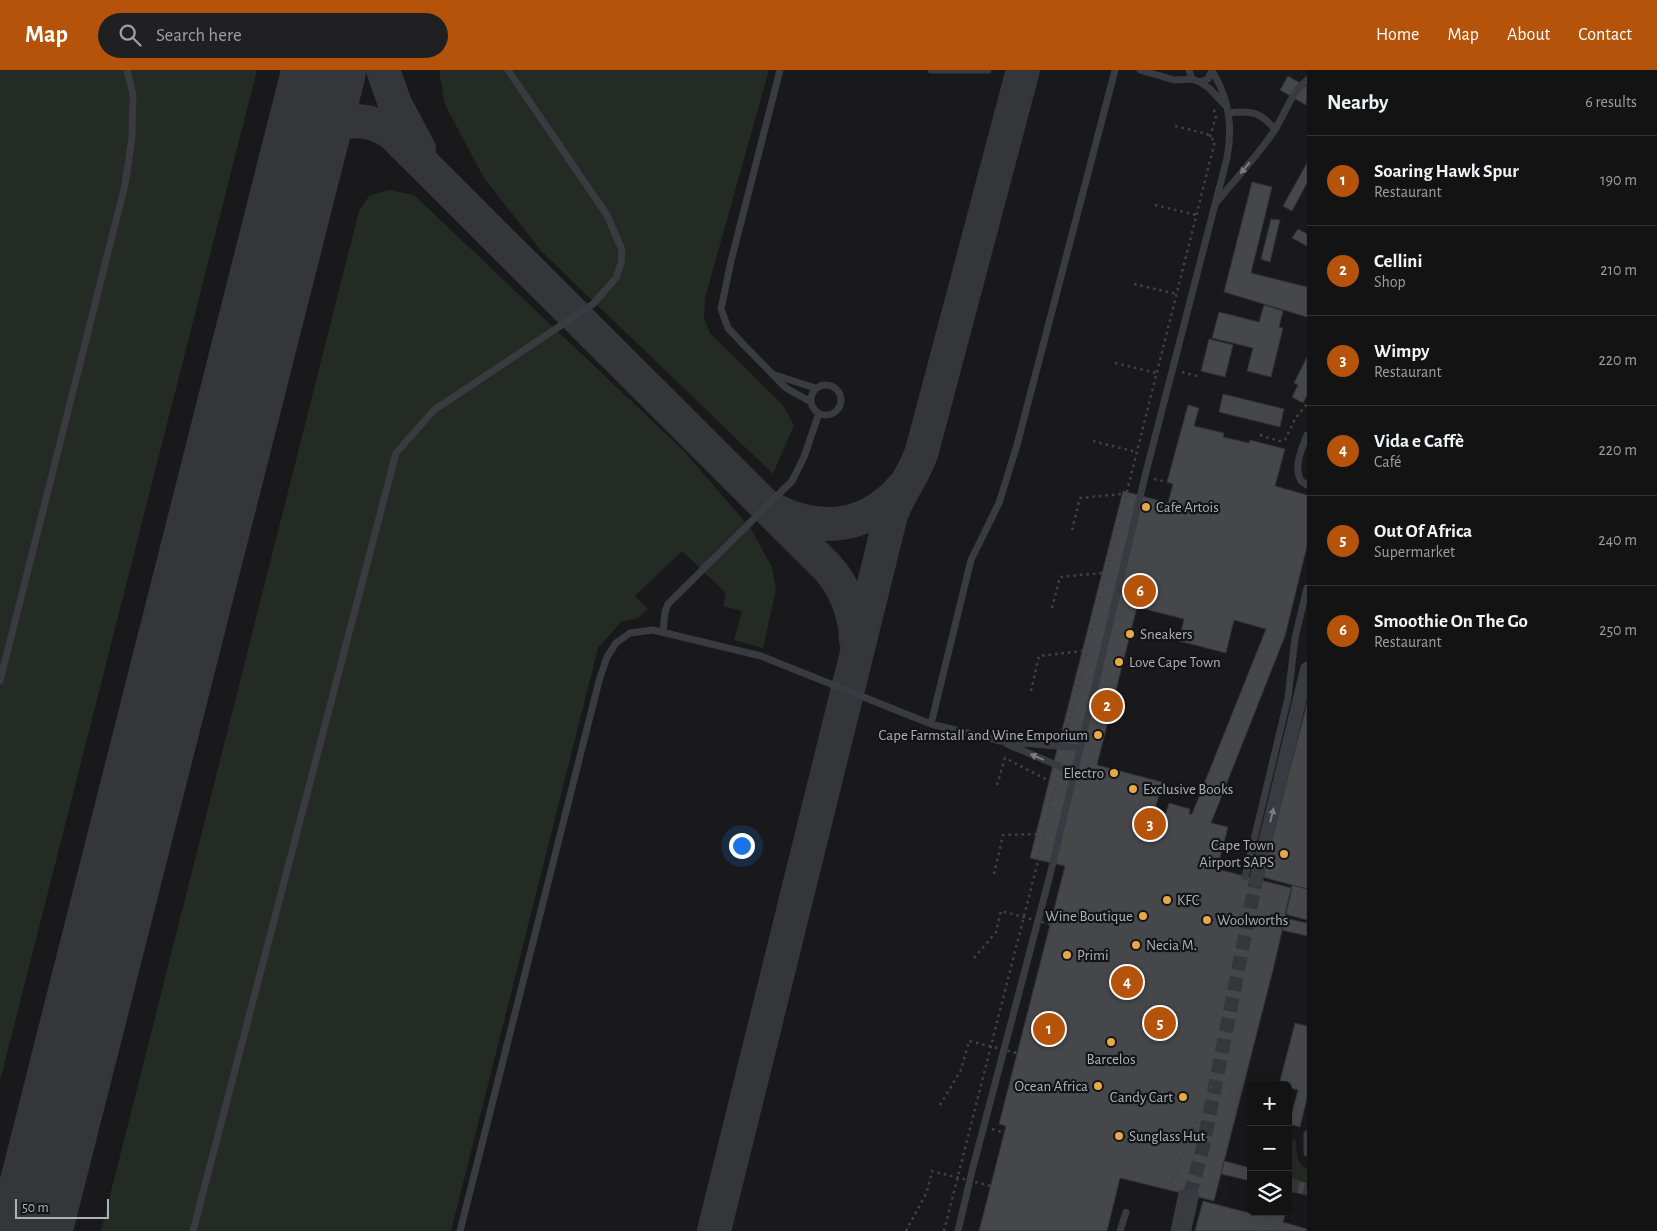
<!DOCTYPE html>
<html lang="en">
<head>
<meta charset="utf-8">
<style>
	:root { --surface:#131314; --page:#202022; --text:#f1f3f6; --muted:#9d9ea0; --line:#323234; --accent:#b45309 }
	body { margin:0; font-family:"Alegreya Sans",sans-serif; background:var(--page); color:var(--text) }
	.controls { position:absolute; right:15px; bottom:15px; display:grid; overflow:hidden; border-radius:8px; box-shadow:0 5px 20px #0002 }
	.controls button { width:45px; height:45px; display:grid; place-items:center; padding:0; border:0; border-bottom:1px solid var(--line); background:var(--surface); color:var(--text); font:25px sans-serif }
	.scale { position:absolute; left:15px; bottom:12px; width:94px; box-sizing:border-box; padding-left:5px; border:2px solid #acb1ba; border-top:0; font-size:14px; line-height:18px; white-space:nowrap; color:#acb1ba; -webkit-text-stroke:4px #141416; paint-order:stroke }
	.you { position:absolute; left:741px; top:775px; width:18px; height:18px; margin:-12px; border:4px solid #fff; border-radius:50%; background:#1a73e8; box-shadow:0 0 0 8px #1a73e833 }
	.badge { display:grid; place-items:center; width:32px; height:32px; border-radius:50%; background:var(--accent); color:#fff; font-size:16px; font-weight:700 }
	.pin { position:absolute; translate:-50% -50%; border:2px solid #fff; box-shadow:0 1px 5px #0006 }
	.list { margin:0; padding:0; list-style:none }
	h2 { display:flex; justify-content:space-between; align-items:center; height:65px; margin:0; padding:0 20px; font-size:21px }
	h2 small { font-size:16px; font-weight:400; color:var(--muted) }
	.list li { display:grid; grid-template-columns:32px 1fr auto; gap:15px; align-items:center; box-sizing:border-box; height:90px; padding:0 20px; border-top:1px solid var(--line) }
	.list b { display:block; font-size:19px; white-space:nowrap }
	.list p { margin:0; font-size:16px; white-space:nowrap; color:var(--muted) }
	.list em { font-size:16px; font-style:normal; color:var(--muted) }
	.icon { flex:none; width:28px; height:28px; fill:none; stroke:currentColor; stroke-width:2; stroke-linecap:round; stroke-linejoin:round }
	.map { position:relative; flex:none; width:1307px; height:1161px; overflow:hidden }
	header { display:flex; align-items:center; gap:30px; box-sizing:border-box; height:70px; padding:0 25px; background:var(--accent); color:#fff }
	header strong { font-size:24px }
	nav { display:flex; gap:28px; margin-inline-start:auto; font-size:18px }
	.search { width:350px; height:45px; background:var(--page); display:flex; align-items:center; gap:12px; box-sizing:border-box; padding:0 18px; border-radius:28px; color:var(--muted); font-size:19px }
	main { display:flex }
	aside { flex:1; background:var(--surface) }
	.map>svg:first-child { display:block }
	.green { fill:#232b24 }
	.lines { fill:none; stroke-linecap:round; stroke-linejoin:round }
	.taxiway { stroke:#343639; stroke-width:34 }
	.runway { stroke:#343639; stroke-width:84 }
	.building { fill:#46474b; stroke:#333337; fill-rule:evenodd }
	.pedestrian-tunnel { stroke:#36373b; stroke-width:11; stroke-dasharray:11 5.5; stroke-linecap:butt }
	.minor-tunnel { stroke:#36373b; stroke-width:14; stroke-dasharray:14 7; stroke-linecap:butt }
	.path { stroke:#404247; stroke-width:2.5; stroke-dasharray:2.5 4; stroke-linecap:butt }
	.service { stroke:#3a3b40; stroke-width:7 }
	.minor { stroke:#3a3b40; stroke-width:14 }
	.path-bridge { stroke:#404247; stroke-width:2.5; stroke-dasharray:2.5 4; stroke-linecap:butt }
	.oneway { fill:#797c83 }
	.poi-dot { fill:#e7a945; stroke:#141416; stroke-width:2 }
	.labels { text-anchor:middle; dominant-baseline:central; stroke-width:4.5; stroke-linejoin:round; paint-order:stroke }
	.poi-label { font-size:15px; fill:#acb1ba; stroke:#141416; text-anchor:start }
</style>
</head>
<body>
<header>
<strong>Map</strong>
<div class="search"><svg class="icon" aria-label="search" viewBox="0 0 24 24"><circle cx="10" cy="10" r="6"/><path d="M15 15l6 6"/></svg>Search here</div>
<nav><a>Home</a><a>Map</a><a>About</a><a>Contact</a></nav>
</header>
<main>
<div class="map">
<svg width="1307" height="1161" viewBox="0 0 1307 1161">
	<rect width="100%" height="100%" fill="#19191b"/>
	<!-- green -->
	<path class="green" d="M0 0H257L0 1011Z
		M439 0H769L705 228 704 248 710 263 782 334 794 355 773 404 542 182 484 108 445 35Z
		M389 120 414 125 684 381 751 459 772 497 776 520 763 578 734 570 742 541 723 536 726 523 682 481 635 526 648 539 638 548 621 552 598 578 451 1161H101L359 141 369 126Z
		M1288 1069 1296 1071C1297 1082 1296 1093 1307 1099V1113L1288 1108Z"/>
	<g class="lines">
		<!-- taxiway -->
		<path class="taxiway" d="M299 0C307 31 307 61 299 91
			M383 0 395 34 419 79
			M287 146C297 109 303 59 348 52 364 49 379 54 392 63L827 497C845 517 856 544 856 571
			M776 441C821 463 868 458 902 418
			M714 1161 890 449C897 424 914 406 922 381L1023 0"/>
		<!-- runway -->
		<path class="runway" d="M30 1161 324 0"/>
	</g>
	<!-- building -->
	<path class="building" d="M1288 6 1307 17 1306 35 1280 20Z
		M1307 93V113L1292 141 1283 136Z
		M1252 112 1272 117 1251 203 1307 217V247L1224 222Z
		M1271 149 1280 150 1270 192 1261 189Z
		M1298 159 1307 164V176L1292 168Z
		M1264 235 1283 241 1279 257 1283 258 1271 307 1247 301 1253 278 1212 268 1219 242 1259 252Z
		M1209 269 1233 275 1225 307 1201 301Z
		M1307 287V325L1303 333 1292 327 1298 315 1294 313Z
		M1223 324 1284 339 1280 357 1219 342Z
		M1188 335 1199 338 1194 356 1224 363 1223 367 1249 373 1250 370 1285 379 1275 416 1307 425V476L1285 566 1211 753 1228 757 1217 799 1292 818 1273 900 1214 1131 1120 1108 1107 1161H979L1006 1056 999 1054 1065 796 1030 788 1049 711 1123 421 1168 433 1173 414 1167 412ZM1137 537 1184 549 1179 571 1226 583 1234 550 1266 559 1192 744H1189L1190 739 1169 733 1166 743 1155 740 1162 712 1097 695Z
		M1307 633V819L1262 807Z
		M1292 815 1307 819V850L1285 844Z
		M1284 848 1307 853V866L1282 860Z
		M1295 953 1307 956V1028L1300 1057 1289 1054 1298 1020 1288 1017V1015H1279Z
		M1224 1091 1251 1098V1111L1221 1104Z
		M1288 1108 1307 1113V1125L1288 1121Z
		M1203 1131 1257 1145 1258 1142H1286L1283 1152 1307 1159V1161H1195Z"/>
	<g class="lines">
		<!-- pedestrian-tunnel -->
		<path class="pedestrian-tunnel" d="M1288 1114 1307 1119"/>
		<!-- minor-tunnel -->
		<path class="minor-tunnel" d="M1192 1126 1191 1121 1203 1077 1256 810"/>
		<!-- path -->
		<path class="path" d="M1210 67 1216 46 1213 37
			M1155 135 1196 145
			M1134 214 1176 224
			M1115 293 1156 303
			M1182 302 1197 306
			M1260 365 1279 371 1285 370 1295 349 1307 334
			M1093 371 1136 382
			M1154 409 1167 412
			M1072 460 1080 428 1122 424
			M1052 538 1060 507 1102 503
			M1031 621 1039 586 1082 581
			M1065 668 1215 71 1207 64 1175 56
			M997 715 1005 688 1049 711
			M994 804 1003 765 1036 764
			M992 1059 1002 1062
			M1175 1116 1170 1115 1217 1001
			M944 1161 1039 787 1057 705"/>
		<!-- service -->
		<path class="service" d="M780 0 731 191 721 239 728 258 742 273 786 318 811 332
			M931 0H988
			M1140 0 1174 10 1192 9
			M1189 0 1192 9 1200 12 1208 9 1212 0
			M1200 12 1210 19 1225 35
			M1229 43C1250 40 1262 42 1275 60
			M1216 133C1235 109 1257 87 1274 61 1285 45 1291 22 1307 10
			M775 305 815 318
			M811 330a15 15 0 1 1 30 0a15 15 0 1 1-30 0Z
			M1307 365C1302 378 1293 397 1301 411L1307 415
			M663 562 665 542 668 534 792 411 804 387 819 343
			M0 611 125 115 132 67 133 24 127 0
			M931 654 971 490 999 433 1017 375 1115 0
			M1007 674 1073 702
			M1245 807 1288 628 1295 568 1307 518
			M1307 1064V1083
			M193 1161 396 383 434 340 593 234 616 208 621 193 622 180 607 145 508 0
			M460 1161 599 611 607 587 616 573 630 563 653 560 761 586 931 654 1000 671 1079 678
			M958 1161 972 1101 1050 805 1145 406 1227 88C1233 57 1229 28 1212 1
			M1120 1161 1126 1142
			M1174 1161 1182 1123"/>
		<!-- minor -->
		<path class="minor" d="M1256 810 1307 599
			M1184 1161 1192 1126"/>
		<!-- path-bridge -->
		<path class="path-bridge" d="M974 888 996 862 1001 841 1050 854
			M940 1035 961 1000 969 971 1017 983
			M906 1161 927 1122 932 1101 991 1116"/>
	</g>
	<!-- one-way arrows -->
	<defs><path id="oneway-solid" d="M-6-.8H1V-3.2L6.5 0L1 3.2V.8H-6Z" transform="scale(1.25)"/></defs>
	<g class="oneway">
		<use href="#oneway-solid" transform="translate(1245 98) rotate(130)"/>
		<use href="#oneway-solid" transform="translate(1037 687) rotate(-157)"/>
		<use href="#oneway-solid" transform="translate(1272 745) rotate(-76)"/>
	</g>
	<!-- markers -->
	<g class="poi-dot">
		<circle cx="1146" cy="437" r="5"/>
		<circle cx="1130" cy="564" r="5"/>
		<circle cx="1119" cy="592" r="5"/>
		<circle cx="1098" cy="665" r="5"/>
		<circle cx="1114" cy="703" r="5"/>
		<circle cx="1133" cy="719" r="5"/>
		<circle cx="1284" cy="784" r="5"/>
		<circle cx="1167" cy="830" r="5"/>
		<circle cx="1143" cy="846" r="5"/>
		<circle cx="1207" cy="850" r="5"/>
		<circle cx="1136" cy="875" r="5"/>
		<circle cx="1067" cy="885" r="5"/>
		<circle cx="1111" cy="972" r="5"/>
		<circle cx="1098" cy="1016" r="5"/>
		<circle cx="1183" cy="1027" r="5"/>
		<circle cx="1119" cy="1066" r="5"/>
	</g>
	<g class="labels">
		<!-- poi labels -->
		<g class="poi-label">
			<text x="1156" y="437">Cafe Artois</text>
			<text x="1140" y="564">Sneakers</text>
			<text x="1129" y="592">Love Cape Town</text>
			<text x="1088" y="665" text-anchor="end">Cape Farmstall and Wine Emporium</text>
			<text x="1104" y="703" text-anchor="end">Electro</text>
			<text x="1143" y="719">Exclusive Books</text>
			<text x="1274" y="775" text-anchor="end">Cape Town<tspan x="1274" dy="17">Airport SAPS</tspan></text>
			<text x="1177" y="830">KFC</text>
			<text x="1133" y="846" text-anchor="end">Wine Boutique</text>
			<text x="1217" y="850">Woolworths</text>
			<text x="1146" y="875">Necia M.</text>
			<text x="1077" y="885">Primi</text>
			<text x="1111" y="989" text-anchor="middle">Barcelos</text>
			<text x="1088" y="1016" text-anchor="end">Ocean Africa</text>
			<text x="1173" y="1027" text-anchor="end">Candy Cart</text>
			<text x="1129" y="1066">Sunglass Hut</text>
		</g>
	</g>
</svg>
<div class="controls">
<button>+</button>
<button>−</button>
<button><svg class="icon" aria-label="layers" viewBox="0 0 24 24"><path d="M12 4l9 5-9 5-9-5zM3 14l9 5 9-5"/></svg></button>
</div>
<div class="scale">50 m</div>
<div class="you"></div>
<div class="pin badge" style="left:1049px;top:959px">1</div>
<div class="pin badge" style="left:1107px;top:636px">2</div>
<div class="pin badge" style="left:1150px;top:754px">3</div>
<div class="pin badge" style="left:1127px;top:912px">4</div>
<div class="pin badge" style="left:1160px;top:953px">5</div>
<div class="pin badge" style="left:1140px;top:521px">6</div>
</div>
<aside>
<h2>Nearby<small>6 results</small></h2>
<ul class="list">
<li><span class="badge">1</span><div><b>Soaring Hawk Spur</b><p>Restaurant</p></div><em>190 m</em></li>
<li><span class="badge">2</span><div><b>Cellini</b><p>Shop</p></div><em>210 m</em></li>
<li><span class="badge">3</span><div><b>Wimpy</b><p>Restaurant</p></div><em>220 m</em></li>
<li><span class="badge">4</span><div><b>Vida e Caffè</b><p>Café</p></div><em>220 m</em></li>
<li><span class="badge">5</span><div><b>Out Of Africa</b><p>Supermarket</p></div><em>240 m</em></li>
<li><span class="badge">6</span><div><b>Smoothie On The Go</b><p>Restaurant</p></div><em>250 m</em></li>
</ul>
</aside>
</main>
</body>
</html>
